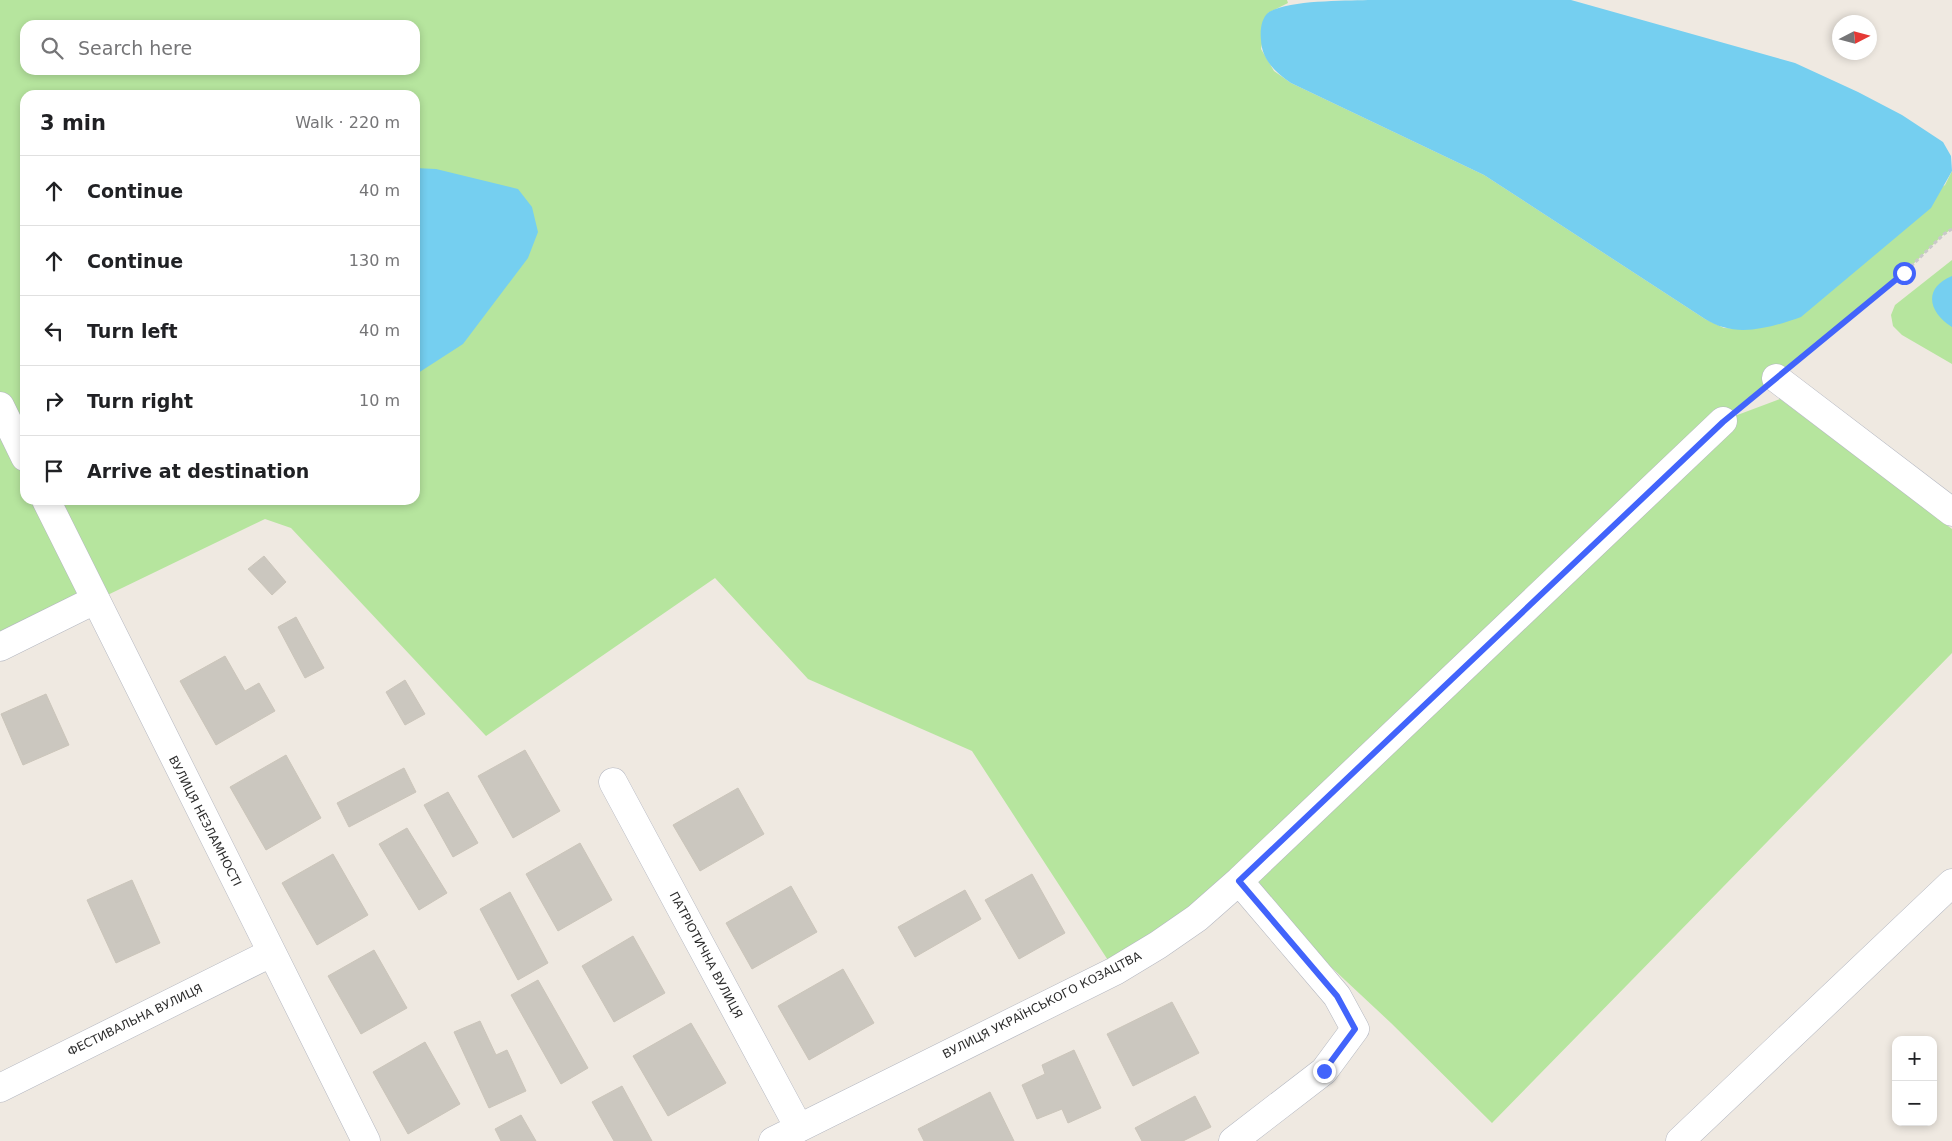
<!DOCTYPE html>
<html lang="en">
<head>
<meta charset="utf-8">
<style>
	:root { --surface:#fff; --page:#f6f6f6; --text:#202124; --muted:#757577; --line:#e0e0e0 }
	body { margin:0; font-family:"DejaVu Sans",sans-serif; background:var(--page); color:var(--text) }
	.controls { position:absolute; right:15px; bottom:15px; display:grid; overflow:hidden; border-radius:10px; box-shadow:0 2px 8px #0003 }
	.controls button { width:45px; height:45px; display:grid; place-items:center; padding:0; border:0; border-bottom:1px solid var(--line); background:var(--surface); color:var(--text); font:25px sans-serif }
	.compass { position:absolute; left:1832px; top:15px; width:45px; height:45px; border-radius:50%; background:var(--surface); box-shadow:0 2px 8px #0003; rotate:84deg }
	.stop { position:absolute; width:15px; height:15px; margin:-11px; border:4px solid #4264fb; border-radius:50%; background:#fff }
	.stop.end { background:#4264fb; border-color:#fff; box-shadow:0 1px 5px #0008 }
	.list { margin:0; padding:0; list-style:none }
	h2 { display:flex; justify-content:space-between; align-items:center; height:65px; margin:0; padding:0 20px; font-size:21px }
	h2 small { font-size:16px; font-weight:400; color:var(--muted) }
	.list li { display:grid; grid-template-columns:32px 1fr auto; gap:15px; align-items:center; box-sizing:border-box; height:70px; padding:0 20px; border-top:1px solid var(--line) }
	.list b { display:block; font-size:19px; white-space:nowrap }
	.list em { font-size:16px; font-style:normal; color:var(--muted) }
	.icon { flex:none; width:28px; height:28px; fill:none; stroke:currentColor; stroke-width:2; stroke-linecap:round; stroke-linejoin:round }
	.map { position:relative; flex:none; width:1952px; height:1141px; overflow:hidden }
	.search { position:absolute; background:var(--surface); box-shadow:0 2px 8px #0003; left:20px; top:20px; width:400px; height:55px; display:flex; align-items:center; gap:12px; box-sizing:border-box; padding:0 18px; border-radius:15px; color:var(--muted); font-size:19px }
	.panel { position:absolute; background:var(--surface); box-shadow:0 2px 8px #0003; left:20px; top:90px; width:400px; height:415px; border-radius:15px }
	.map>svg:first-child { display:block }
	.green { fill:#b6e59e; fill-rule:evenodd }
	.water { fill:#75cff0 }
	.building { fill:#cbc7bf; stroke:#cbc5ba }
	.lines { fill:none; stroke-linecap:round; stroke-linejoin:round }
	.minor-casing { stroke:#b4b7c1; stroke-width:29 }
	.path { stroke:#c9c9c9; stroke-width:3; stroke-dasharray:4 2.5; stroke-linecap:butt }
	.minor { stroke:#fff; stroke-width:28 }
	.route { stroke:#4264fb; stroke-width:6 }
	.labels { text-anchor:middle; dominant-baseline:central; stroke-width:4.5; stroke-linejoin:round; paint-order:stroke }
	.street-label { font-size:12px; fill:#2e2e2e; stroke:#fff }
</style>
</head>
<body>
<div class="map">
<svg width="1952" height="1141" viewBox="0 0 1952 1141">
	<rect width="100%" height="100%" fill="#efe9e1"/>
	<!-- green -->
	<path class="green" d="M0 0H1287L1288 3 1268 13 1261 49 1274 71 1291 83 1484 175 1705 319 1724 328 1748 329 1945 185 1952 171V229L1944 234 1904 273 1724 420 1780 399 1952 529V653L1492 1123 1391 1023 1239 881 1115 971 972 751 808 679 715 578 486 736 291 528 265 519 0 647ZM25 25H415V70H25ZM25 95H415V500H25Z
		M1952 260V364L1902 335 1893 326 1891 315 1895 305Z"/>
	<!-- water -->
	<path class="water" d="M1368 0H1571L1795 63 1858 92 1902 115 1943 142 1951 156 1952 171 1931 208 1801 317C1778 325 1748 335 1723 327 1717 326 1711 322 1705 319L1484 175 1291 83C1275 72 1262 60 1261 40 1260 31 1261 18 1269 12 1290 0 1342 1 1368 0Z
		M415 168 436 169 518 189 532 207 538 232 528 258 463 344 415 375Z
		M1952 276V327C1928 312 1923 288 1952 276Z"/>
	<!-- building -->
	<path class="building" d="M264 556 286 582 272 595 248 569Z
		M296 617 324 668 305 678 278 627Z
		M225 656 245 691 259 683 275 711 216 745 180 681Z
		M405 680 425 714 405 725 386 692Z
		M46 694 69 745 23 765 1 714Z
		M525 750 560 811 513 838 478 776Z
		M286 755 321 818 266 850 230 787Z
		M404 768 416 792 349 827 337 803Z
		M738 788 764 834 700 871 673 825Z
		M448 792 478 843 453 857 424 805Z
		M407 828 447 893 419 910 379 844Z
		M580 843 612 900 558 931 526 874Z
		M333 854 368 915 317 945 282 883Z
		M1032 874 1065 933 1019 959 985 900Z
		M132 880 160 943 116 963 87 900Z
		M791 886 817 932 752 969 726 923Z
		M965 890 981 919 915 957 898 927Z
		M510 892 548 963 518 980 480 909Z
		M633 936 665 993 614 1022 582 966Z
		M374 950 407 1008 361 1034 328 976Z
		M843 969 874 1023 809 1060 778 1006Z
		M538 980 588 1068 561 1084 511 995Z
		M1172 1002 1199 1053 1133 1086 1107 1034Z
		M480 1021 496 1055 507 1050 526 1091 489 1108 454 1032Z
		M691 1023 726 1083 668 1116 633 1056Z
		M425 1042 460 1104 408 1134 373 1072Z
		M1074 1050 1101 1108 1068 1123 1062 1109 1037 1119 1022 1085 1045 1074 1042 1065Z
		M622 1086 652 1141H614L592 1102Z
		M990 1092 1014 1141H924L918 1129Z
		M1195 1096 1211 1127 1183 1141H1142L1135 1128Z
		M521 1115 536 1141H501L495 1129Z"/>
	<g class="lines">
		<defs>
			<path id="minor" d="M1776 378 1952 512
				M0 406 25 457
				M46 500 366 1141
				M0 647 95 600
				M613 782 799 1128
				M0 1088 271 953
				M773 1141 1115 971 1158 945 1197 918 1239 881 1723 421
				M1233 1141 1324 1071 1355 1029 1337 996 1239 881
				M1680 1141 1952 883"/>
		</defs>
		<!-- minor casing -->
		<use href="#minor" class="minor-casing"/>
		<!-- path -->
		<path class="path" d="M1801 358 1904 273 1944 234 1952 229"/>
		<!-- minor -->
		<use href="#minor" class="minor"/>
	</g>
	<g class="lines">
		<!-- route -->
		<path class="route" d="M1324 1071 1355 1029 1337 996 1239 881 1723 422 1904 273"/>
	</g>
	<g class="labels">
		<!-- street labels -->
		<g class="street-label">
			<text transform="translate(205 821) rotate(63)">ВУЛИЦЯ НЕЗЛАМНОСТІ</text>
			<text transform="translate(706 955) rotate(62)">ПАТРІОТИЧНА ВУЛИЦЯ</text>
			<text transform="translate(1042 1005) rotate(-27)">ВУЛИЦЯ УКРАЇНСЬКОГО КОЗАЦТВА</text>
			<text transform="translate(135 1020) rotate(-26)">ФЕСТИВАЛЬНА ВУЛИЦЯ</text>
		</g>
	</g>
</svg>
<div class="controls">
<button>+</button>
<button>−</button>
</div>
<svg class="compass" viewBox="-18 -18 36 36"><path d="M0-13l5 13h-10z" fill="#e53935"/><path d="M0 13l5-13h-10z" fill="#757577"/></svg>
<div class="stop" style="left:1904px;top:273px"></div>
<div class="stop end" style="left:1324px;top:1071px"></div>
<div class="search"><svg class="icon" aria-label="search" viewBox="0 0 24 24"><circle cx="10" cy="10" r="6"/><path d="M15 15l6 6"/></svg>Search here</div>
<section class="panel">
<h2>3 min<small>Walk · 220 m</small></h2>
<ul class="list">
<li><svg class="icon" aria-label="ahead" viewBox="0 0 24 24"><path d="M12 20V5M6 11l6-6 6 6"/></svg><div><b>Continue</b></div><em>40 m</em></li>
<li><svg class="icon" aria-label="ahead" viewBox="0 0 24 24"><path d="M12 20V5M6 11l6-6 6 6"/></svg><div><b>Continue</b></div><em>130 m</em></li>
<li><svg class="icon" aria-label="left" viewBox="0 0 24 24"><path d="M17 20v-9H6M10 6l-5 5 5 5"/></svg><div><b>Turn left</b></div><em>40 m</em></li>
<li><svg class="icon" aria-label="right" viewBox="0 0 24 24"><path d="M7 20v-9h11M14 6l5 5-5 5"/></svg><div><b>Turn right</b></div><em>10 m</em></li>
<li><svg class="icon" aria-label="arrive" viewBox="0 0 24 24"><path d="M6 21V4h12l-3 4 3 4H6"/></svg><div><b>Arrive at destination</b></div></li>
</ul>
</section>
</div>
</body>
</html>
